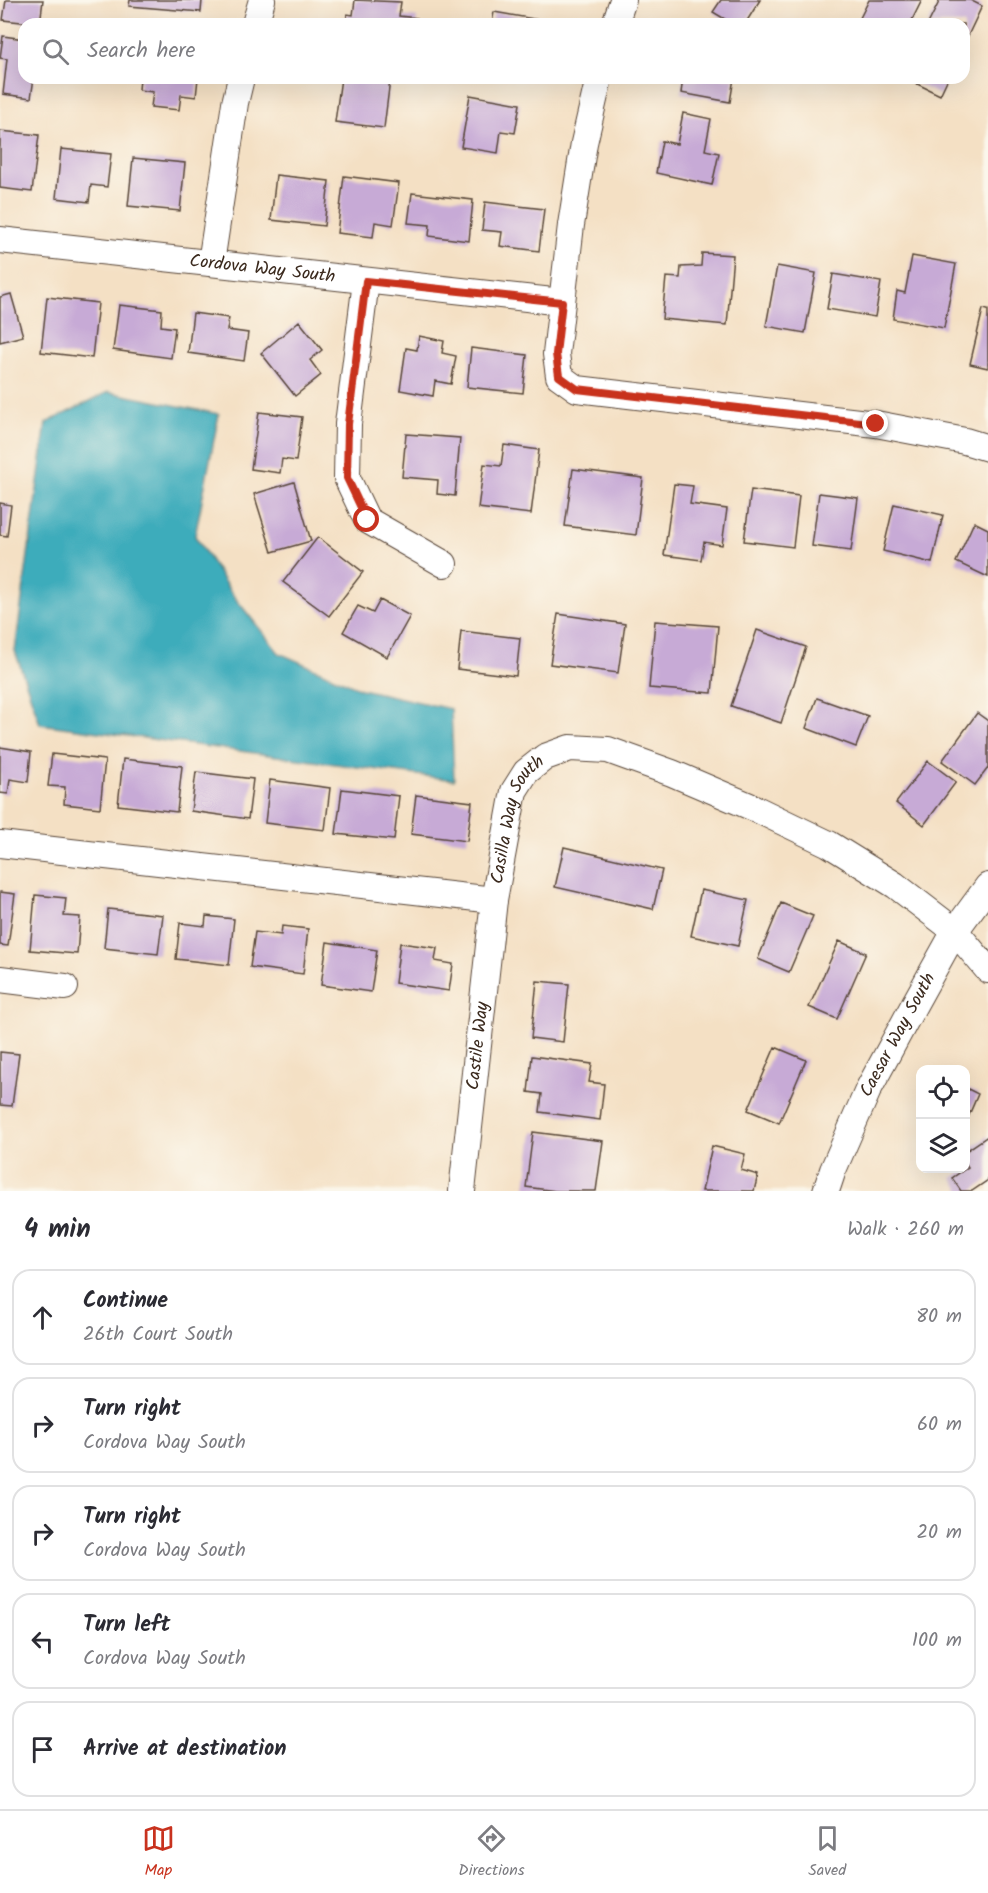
<!DOCTYPE html>
<html lang="en">
<head>
<meta charset="utf-8">
<style>
	:root { --surface:#fff; --page:#f7f7f7; --text:#2b2b33; --muted:#7c7c81; --line:#e1e1e2; --accent:#c8321e }
	body { margin:0; font-family:Kalam,sans-serif; background:var(--page); color:var(--text) }
	.controls { position:absolute; right:18px; bottom:18px; display:grid; overflow:hidden; border-radius:12px; box-shadow:0 6px 24px #0002 }
	.controls button { width:54px; height:54px; display:grid; place-items:center; padding:0; border:0; border-bottom:2px solid var(--line); background:var(--surface); color:var(--text); font:30px sans-serif }
	.stop { position:absolute; width:18px; height:18px; margin:-14px; border:4px solid #c8321e; border-radius:50%; background:#fff }
	.stop.end { background:#c8321e; border-color:#fff; box-shadow:0 2px 6px #0008 }
	.list { margin:0; padding:0; list-style:none }
	h2 { display:flex; justify-content:space-between; align-items:center; height:78px; margin:0; padding:0 24px; font-size:26px }
	h2 small { font-size:20px; font-weight:400; color:var(--muted) }
	.list li { display:grid; grid-template-columns:39px 1fr auto; gap:18px; align-items:center; box-sizing:border-box; height:96px; margin:0 12px 12px; padding:0 12px; border:2px solid var(--line); border-radius:18px }
	.list b { display:block; font-size:22px; white-space:nowrap }
	.list p { margin:0; font-size:20px; white-space:nowrap; color:var(--muted) }
	.list em { font-size:20px; font-style:normal; color:var(--muted) }
	.icon { flex:none; width:33px; height:33px; fill:none; stroke:currentColor; stroke-width:2; stroke-linecap:round; stroke-linejoin:round }
	.map { position:relative; flex:none; width:988px; height:1191px; overflow:hidden }
	.search { position:absolute; background:var(--surface); box-shadow:0 6px 24px #0002; left:18px; right:18px; top:18px; height:66px; display:flex; align-items:center; gap:15px; box-sizing:border-box; padding:0 21px; border-radius:18px; color:var(--muted); font-size:22px }
	.sheet { height:618px; background:var(--surface) }
	nav { display:flex; justify-content:space-around; align-items:center; box-sizing:border-box; height:84px; border-top:2px solid var(--line); background:var(--surface); font-size:16px; color:var(--muted) }
	nav a { display:grid; justify-items:center; gap:3px }
	nav .on { color:var(--accent) }
	.map>svg:first-child { display:block }
	.water { fill:#3eacbb; stroke:#3c6b6c; stroke-width:1.5 }
	.building { fill:#c7aad6 }
	.lines { fill:none; stroke-linecap:round; stroke-linejoin:round }
	.minor-casing { stroke:#574537; stroke-width:28 }
	.minor { stroke:#fff; stroke-width:26 }
	.route { stroke:#c8321e; stroke-width:8 }
	.labels { text-anchor:middle; dominant-baseline:central; stroke-width:5; stroke-linejoin:round; paint-order:stroke }
	.street-label { font-size:18px; fill:#3b2a1e; stroke:#fbf7ec }
</style>
</head>
<body>
<div class="map">
<svg width="988" height="1191" viewBox="0 0 988 1191">
	<rect width="100%" height="100%" fill="#fbf7ec"/>
	<filter id="ink" filterUnits="userSpaceOnUse"><feTurbulence type="fractalNoise" baseFrequency=".0167" numOctaves="2"/><feDisplacementMap in="SourceGraphic" scale="12" xChannelSelector="R" yChannelSelector="G"/><feConvolveMatrix kernelMatrix="1 2 1 2 8 2 1 2 1" color-interpolation-filters="sRGB"/></filter>
	<filter id="wash" filterUnits="userSpaceOnUse"><feTurbulence type="fractalNoise" baseFrequency=".008" numOctaves="4" result="noise"/><feDisplacementMap in="SourceGraphic" scale="24" xChannelSelector="R" yChannelSelector="G"/><feGaussianBlur stdDeviation="1.35" result="paint"/><feColorMatrix in="noise" values="0 0 0 0 0 0 0 0 0 0 0 0 0 0 0 0 0 1.4 0 .05"/><feComposite in="paint" operator="in"/></filter>
	<g filter="url(#wash)">
		<rect width="100%" height="100%" fill="#f4e0c4"/>
		<!-- water -->
		<path class="water" d="M108 392 219 414 195 536 232 594 279 653 361 689 451 709 454 780 40 724 15 651 46 423Z"/>
		<g id="blocks">
			<!-- building -->
			<path class="building" d="M6 0H43L40 24 3 20Z
				M130 0H202L201 12 129 6Z
				M355 0 401 2 399 16 417 18 416 24H346L347 14 353 15Z
				M721 0H760L745 24H733L713 12Z
				M869 0H922L910 24H857Z
				M940 0H970L982 6 964 44V24H928Z
				M494 12 540 20 539 24H492Z
				M3 36 24 39V78H34L31 98 3 94 7 59 0 58Z
				M140 78H198L196 97 181 95 179 110 151 107 153 92 139 90Z
				M341 78 390 80 384 128 335 122Z
				M683 78 700 80 701 78H734L730 102 681 93Z
				M905 78H948L940 95Z
				M470 95 520 104 515 133 501 131 498 153 461 147Z
				M683 113 711 119 705 150 719 153 712 185 656 173 662 141 677 144Z
				M0 131 39 135 32 192 0 188Z
				M61 149 111 154 107 187 91 185 89 202 56 198Z
				M133 158 185 163 180 211 128 206Z
				M276 175 329 181 324 226 271 220Z
				M344 176 399 183 393 225 375 222 373 237 337 233Z
				M412 193 473 200 469 241 429 236 430 225 408 223Z
				M485 202 544 209 539 251 500 246 502 232 482 230Z
				M702 253 733 255 727 325 662 319 666 277 680 278 681 267 701 266Z
				M912 256 956 264 944 328 893 319 897 291 905 293Z
				M777 266 816 273 805 333 766 326Z
				M833 274 881 282 875 317 827 309Z
				M11 294 23 336 0 342V297Z
				M47 297 98 303 92 358 41 352Z
				M119 305 162 310 161 326 175 328 171 358 113 350Z
				M983 309 988 310V368L970 364Z
				M193 313 229 318 227 330 248 333 244 361 188 353Z
				M299 321 322 350 310 360 321 375 295 396 261 353Z
				M419 336 444 341 442 353 456 356 451 384 435 381 433 396 400 390 406 348 417 350Z
				M471 348 527 355 523 393 467 387Z
				M259 412 302 417 296 461 282 459 280 473 251 469Z
				M406 434 460 438 455 496 437 494 438 480 402 477Z
				M504 445 539 450 531 514 478 508 484 464 501 466Z
				M573 469 643 478 636 535 565 526Z
				M294 482 311 541 272 552 254 494Z
				M674 484 693 486 690 504 727 509 722 545 704 542 701 560 664 555Z
				M751 490 799 496 793 547 744 541Z
				M819 493 858 498 851 551 812 546Z
				M0 503 11 505 7 536 0 535Z
				M894 504 943 515 932 563 883 551Z
				M974 522 988 529V577L956 562Z
				M318 537 363 572 329 616 283 582Z
				M380 600 410 616 387 657 343 632 358 606 373 613Z
				M558 614 625 624 618 673 550 664Z
				M655 621 718 626 712 693 649 688Z
				M757 630 806 647 781 723 731 706Z
				M461 631 520 638 516 676 457 669Z
				M817 698 868 716 856 747 806 728Z
				M977 713 988 721V768L975 785 942 761Z
				M0 747 31 752 28 782 10 779 8 794 0 793Z
				M52 754 105 760 100 808 64 804 65 787 48 786Z
				M123 759 182 766 177 812 118 805Z
				M928 761 956 782 924 825 896 803Z
				M196 772 253 779 248 819 191 811Z
				M270 780 330 788 325 830 265 823Z
				M342 789 399 796 394 840 336 834Z
				M416 795 472 802 467 841 411 834Z
				M564 847 662 870 653 909 555 887Z
				M701 890 748 900 738 946 691 936Z
				M0 892 15 894 8 946 0 945Z
				M35 895 66 898 64 916 80 917 77 954 30 950Z
				M781 903 813 916 789 972 758 959Z
				M108 909 163 915 158 954 104 948Z
				M206 916 234 919 229 965 176 959 180 923 205 926Z
				M282 926 308 929 303 974 250 967 255 932 281 935Z
				M839 941 866 953 837 1019 809 1007Z
				M327 942 377 950 371 992 321 985Z
				M400 943 437 948 435 961 453 964 449 991 395 983Z
				M537 981 569 984 563 1042 531 1038Z
				M775 1047 806 1060 779 1123 748 1110Z
				M0 1052 19 1054 12 1106 0 1105Z
				M532 1056 592 1064 589 1082 604 1084 600 1120 540 1112 542 1094 528 1092Z
				M966 1088 978 1094 966 1122Z
				M533 1132 603 1141 596 1191H556L526 1187Z
				M988 1136V1180L972 1191H961L952 1178 968 1167 966 1164V1151Z
				M712 1146 745 1154 741 1170 758 1175 754 1191H702Z"/>
		</g>
	</g>
	<g filter="url(#ink)">
		<use href="#blocks" fill-opacity="0" stroke="#574537" stroke-width="1.5"/>
		<g class="lines">
			<defs>
				<g id="minor">
					<path d="M255 24 262 0"/>
					<path d="M615 24 623 0"/>
					<path d="M599 78 584 143 571 225 556 354 559 376 577 389 876 424 965 441 988 448"/>
					<path id="s1" d="M0 240 562 302"/>
					<path d="M211 263 235 103 241 78"/>
					<path d="M366 281 348 424 347 478 367 520 444 564"/>
					<path d="M0 844 494 900"/>
					<path d="M0 979 65 987"/>
					<path id="s2" d="M462 1191 494 900 514 791 526 772 545 757 570 748 608 750 672 773 754 808 829 844 895 885 955 931 988 970"/>
					<path id="s3" d="M826 1191 833 1170 868 1090 915 1003 955 931 988 886"/>
				</g>
			</defs>
			<!-- minor casing -->
			<use href="#minor" class="minor-casing"/>
			<!-- minor -->
			<use href="#minor" class="minor"/>
		</g>
	</g>
	<g class="lines" filter="url(#ink)">
		<!-- route -->
		<path class="route" d="M367 520 347 478 348 424 366 281 562 302 556 354 559 376 577 389 876 424"/>
	</g>
	<g class="labels">
		<!-- street labels -->
		<g class="street-label">
			<text stroke="none"><textPath href="#s1" startOffset="264">Cordova Way South</textPath></text>
			<text stroke="none"><textPath href="#s2" startOffset="378">Casilla Way South</textPath></text>
			<text stroke="none"><textPath href="#s3" startOffset="172">Caesar Way South</textPath></text>
			<text stroke="none"><textPath href="#s2" startOffset="146">Castile Way</textPath></text>
		</g>
	</g>
</svg>
<div class="controls">
<button><svg class="icon" aria-label="locate" viewBox="0 0 24 24"><circle cx="12" cy="12" r="6"/><path d="M12 2v4M12 18v4M2 12h4M18 12h4"/></svg></button>
<button><svg class="icon" aria-label="layers" viewBox="0 0 24 24"><path d="M12 4l9 5-9 5-9-5zM3 14l9 5 9-5"/></svg></button>
</div>
<div class="stop" style="left:367px;top:520px"></div>
<div class="stop end" style="left:876px;top:424px"></div>
<div class="search"><svg class="icon" aria-label="search" viewBox="0 0 24 24"><circle cx="10" cy="10" r="6"/><path d="M15 15l6 6"/></svg>Search here</div>
</div>
<section class="sheet">
<h2>4 min<small>Walk · 260 m</small></h2>
<ul class="list">
<li><svg class="icon" aria-label="ahead" viewBox="0 0 24 24"><path d="M12 20V5M6 11l6-6 6 6"/></svg><div><b>Continue</b><p>26th Court South</p></div><em>80 m</em></li>
<li><svg class="icon" aria-label="right" viewBox="0 0 24 24"><path d="M7 20v-9h11M14 6l5 5-5 5"/></svg><div><b>Turn right</b><p>Cordova Way South</p></div><em>60 m</em></li>
<li><svg class="icon" aria-label="right" viewBox="0 0 24 24"><path d="M7 20v-9h11M14 6l5 5-5 5"/></svg><div><b>Turn right</b><p>Cordova Way South</p></div><em>20 m</em></li>
<li><svg class="icon" aria-label="left" viewBox="0 0 24 24"><path d="M17 20v-9H6M10 6l-5 5 5 5"/></svg><div><b>Turn left</b><p>Cordova Way South</p></div><em>100 m</em></li>
<li><svg class="icon" aria-label="arrive" viewBox="0 0 24 24"><path d="M6 21V4h12l-3 4 3 4H6"/></svg><div><b>Arrive at destination</b></div></li>
</ul>
</section>
<nav>
<a class="on"><svg class="icon" aria-label="map" viewBox="0 0 24 24"><path d="M3 6l6-2 6 2 6-2v14l-6 2-6-2-6 2zM9 4v14M15 6v14"/></svg>Map</a>
<a><svg class="icon" aria-label="directions" viewBox="0 0 24 24"><path d="M12 3l9 9-9 9-9-9zM9 14v-3h6M13 9l2 2-2 2"/></svg>Directions</a>
<a><svg class="icon" aria-label="saved" viewBox="0 0 24 24"><path d="M7 4h10v16l-5-4-5 4z"/></svg>Saved</a>
</nav>
</body>
</html>
